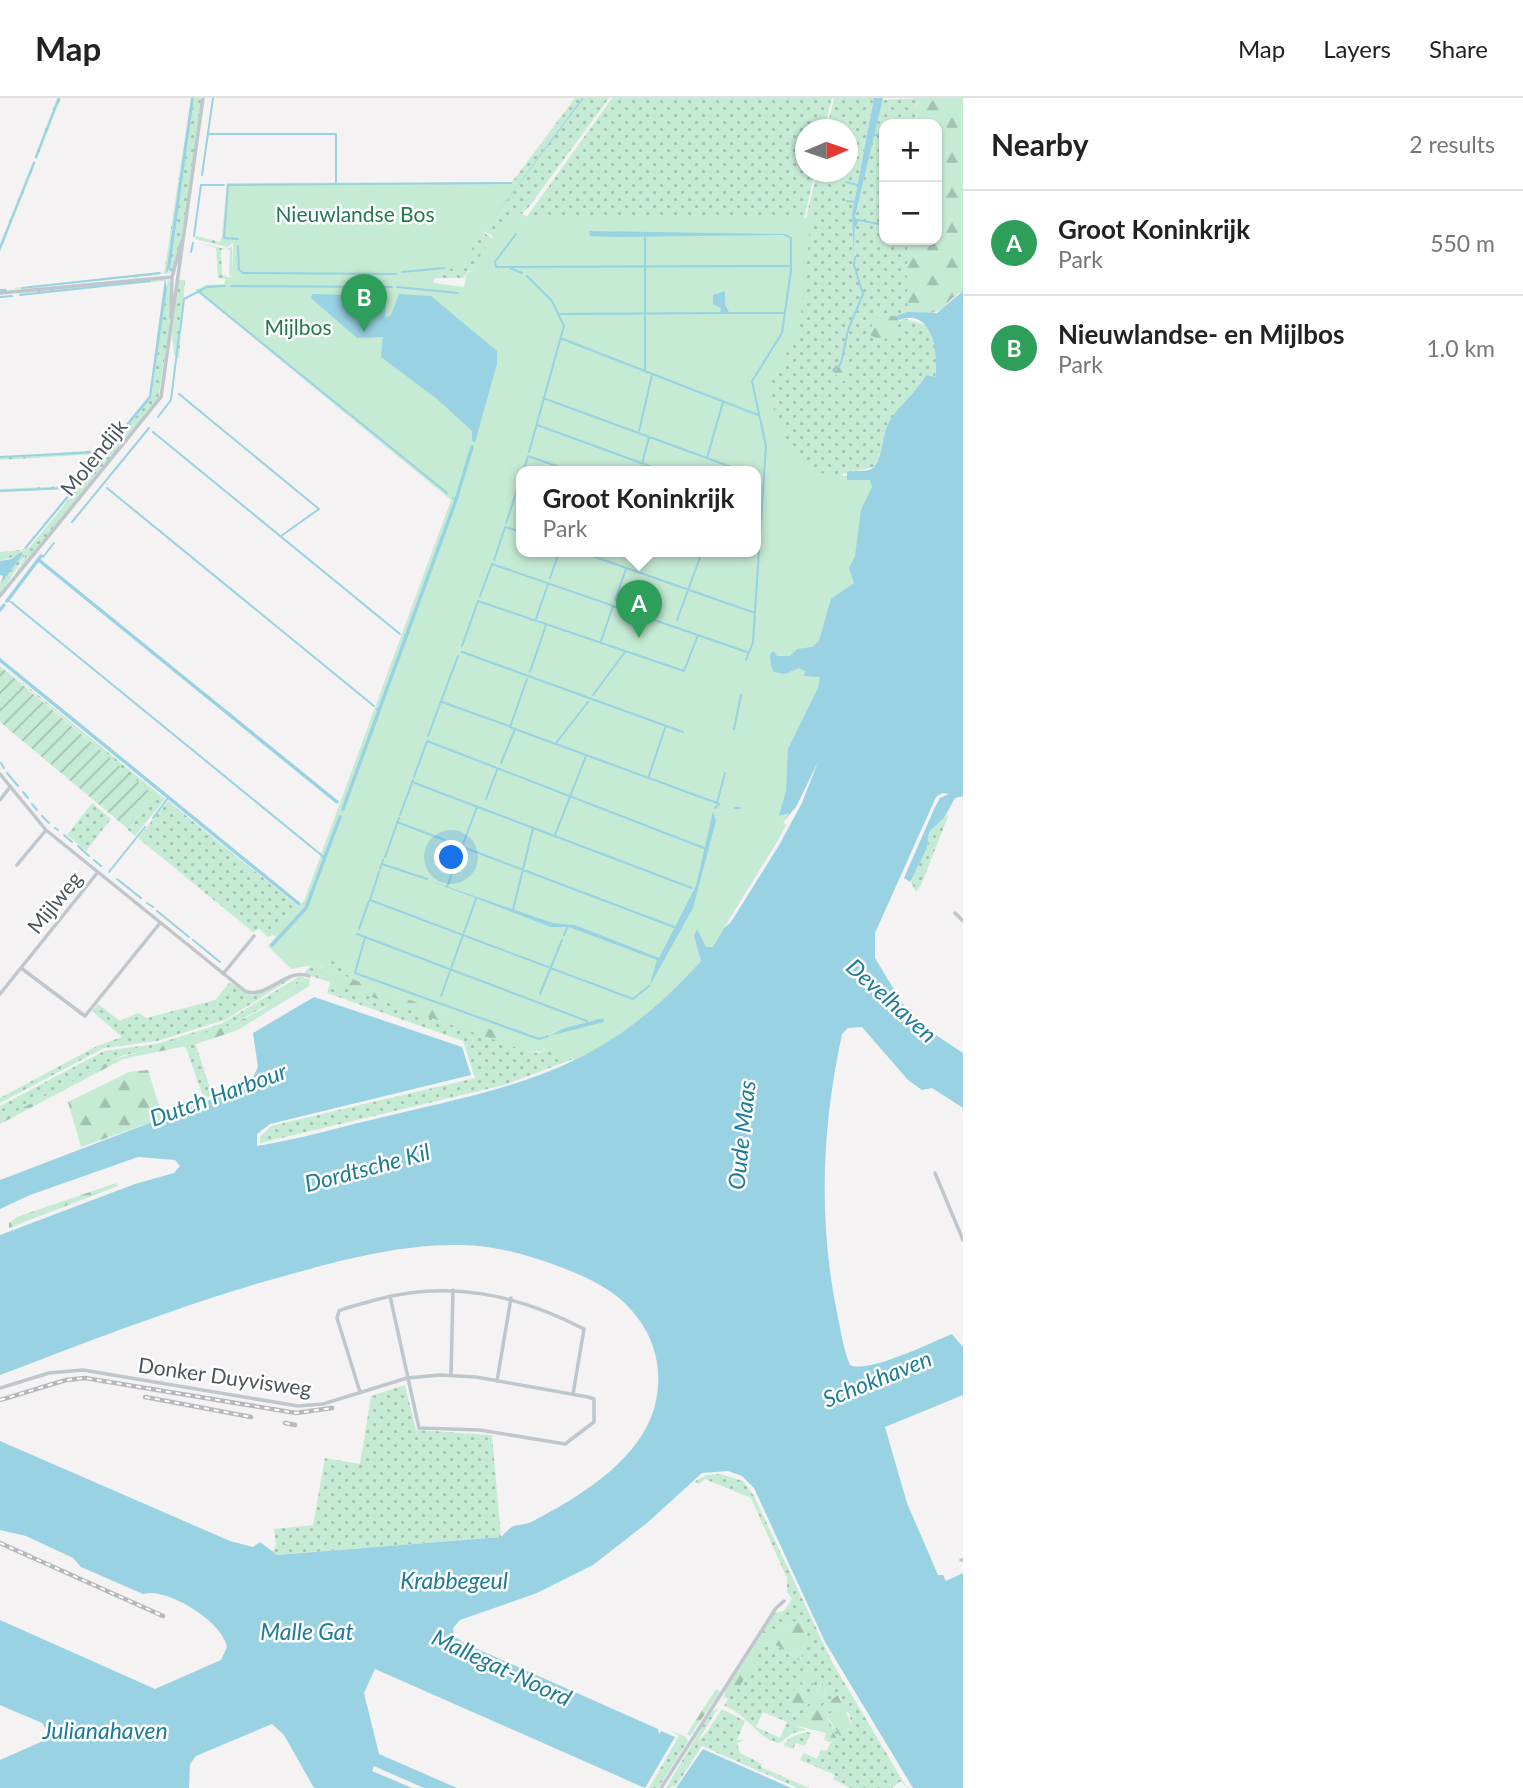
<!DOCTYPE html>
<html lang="en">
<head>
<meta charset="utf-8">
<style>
	:root { --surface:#fff; --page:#f2f2f2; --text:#222; --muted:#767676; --line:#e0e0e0; --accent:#2f73d0 }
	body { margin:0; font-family:Lato,sans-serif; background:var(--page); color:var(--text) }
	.controls { position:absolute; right:21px; top:21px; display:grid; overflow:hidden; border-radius:14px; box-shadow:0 2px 5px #0004 }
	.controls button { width:63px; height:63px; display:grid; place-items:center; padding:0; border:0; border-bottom:2px solid var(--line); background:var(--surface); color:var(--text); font:35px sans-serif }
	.compass { position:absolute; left:795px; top:21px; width:63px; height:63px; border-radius:50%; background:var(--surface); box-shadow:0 2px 5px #0004; rotate:88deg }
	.you { position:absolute; left:452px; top:760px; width:24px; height:24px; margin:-18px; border:5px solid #fff; border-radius:50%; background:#1a73e8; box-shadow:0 0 0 10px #1a73e833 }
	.badge { display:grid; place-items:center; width:46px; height:46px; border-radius:50%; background:var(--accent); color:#fff; font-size:23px; font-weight:700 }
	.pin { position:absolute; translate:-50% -58px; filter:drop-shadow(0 2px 4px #0008) }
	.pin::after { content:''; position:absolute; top:37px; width:24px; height:21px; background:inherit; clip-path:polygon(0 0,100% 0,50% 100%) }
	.popup { position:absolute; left:516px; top:368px; width:245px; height:91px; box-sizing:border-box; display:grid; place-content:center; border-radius:14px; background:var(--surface); filter:drop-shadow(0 2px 5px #0005); font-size:23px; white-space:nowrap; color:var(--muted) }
	.popup b { font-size:26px; color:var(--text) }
	.popup::after { content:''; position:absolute; left:50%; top:100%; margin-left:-14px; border:14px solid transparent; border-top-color:var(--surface) }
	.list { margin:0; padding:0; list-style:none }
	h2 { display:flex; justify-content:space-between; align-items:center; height:91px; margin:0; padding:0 28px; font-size:30px }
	h2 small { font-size:23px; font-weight:400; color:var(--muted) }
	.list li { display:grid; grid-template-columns:46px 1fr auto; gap:21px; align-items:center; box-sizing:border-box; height:105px; padding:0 28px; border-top:2px solid var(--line) }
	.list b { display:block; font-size:26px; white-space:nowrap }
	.list p { margin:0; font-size:23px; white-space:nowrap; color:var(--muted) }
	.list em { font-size:23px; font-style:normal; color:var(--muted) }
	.map { position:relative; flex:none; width:963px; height:1690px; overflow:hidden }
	header { display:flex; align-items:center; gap:42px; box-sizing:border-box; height:98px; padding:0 35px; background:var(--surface); border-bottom:2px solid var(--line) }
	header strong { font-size:33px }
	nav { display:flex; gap:38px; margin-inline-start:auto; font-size:24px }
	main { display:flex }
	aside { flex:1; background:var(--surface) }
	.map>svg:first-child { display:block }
	.grass { fill:url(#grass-dots); fill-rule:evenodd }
	.forest { fill:url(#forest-firs) }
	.park { fill:#c6ebd5; fill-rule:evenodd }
	.garden { fill:url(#garden-furrows) }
	.water { fill:#99d2e3 }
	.pier { fill:#f4f2f2 }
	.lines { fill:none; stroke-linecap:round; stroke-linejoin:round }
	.stream { stroke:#99d2e3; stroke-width:2 }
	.canal { stroke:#99d2e3; stroke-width:3.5 }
	.minor { stroke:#bfc6cc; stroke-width:3.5 }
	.rail-casing { stroke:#b5b7bb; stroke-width:4.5 }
	.rail { stroke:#fff; stroke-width:2; stroke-dasharray:5; stroke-linecap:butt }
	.labels { text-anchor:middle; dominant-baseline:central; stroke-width:5; stroke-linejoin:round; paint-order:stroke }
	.park-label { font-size:21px; fill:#23784f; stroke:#fff }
	.street-label { font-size:21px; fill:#4c545d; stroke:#fff }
	.water-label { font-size:23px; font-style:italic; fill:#1d7b97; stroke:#fff }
</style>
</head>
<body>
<header>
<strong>Map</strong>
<nav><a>Map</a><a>Layers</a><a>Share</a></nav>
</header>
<main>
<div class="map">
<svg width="963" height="1690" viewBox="0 0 963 1690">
	<defs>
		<pattern id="grass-dots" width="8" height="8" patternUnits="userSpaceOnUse" patternTransform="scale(1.75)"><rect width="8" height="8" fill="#c6ebd5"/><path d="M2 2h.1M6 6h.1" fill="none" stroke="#a3c1b0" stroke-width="1.8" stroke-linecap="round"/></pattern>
		<pattern id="forest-firs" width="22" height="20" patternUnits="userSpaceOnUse" patternTransform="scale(1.75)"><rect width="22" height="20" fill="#c6ebd5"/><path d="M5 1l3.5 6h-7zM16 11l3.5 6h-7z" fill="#a3c1b0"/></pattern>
		<pattern id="garden-furrows" width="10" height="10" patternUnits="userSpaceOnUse" patternTransform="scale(1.75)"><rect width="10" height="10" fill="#c6ebd5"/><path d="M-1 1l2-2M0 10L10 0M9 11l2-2" fill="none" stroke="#a3c1b0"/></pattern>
	</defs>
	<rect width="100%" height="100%" fill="#f4f2f2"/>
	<!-- grass -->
	<path class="grass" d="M57 0H61L37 61 34 60Z
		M191 0 166 176H164Z
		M194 0H202L182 138 173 173 168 176Z
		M575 0H582L523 79 584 0H609L528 110 495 140 481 131 232 145 227 149 195 141 196 138 220 144 222 139 512 84Z
		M612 0H832L824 31 806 32V74H815L804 121 526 120Z
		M834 0H874L852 116 855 158V130L859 123 855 120 882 2 921 0C912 9 914 16 919 26H884V142H907V204L910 214 894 219 885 217 900 224 903 220 928 228 937 256 935 280 924 279 916 295 888 326 886 341 874 369 842 376 769 536 766 289 817 74H848V32L827 31Z
		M33 63 36 64 0 154V146Z
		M482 133 494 142 463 180 239 182 229 177 230 152 227 151 232 148 233 176V146Z
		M195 144 225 151 221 152 222 176 233 182 218 180 216 150Z
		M162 174 158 177 15 191 14 190Z
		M165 180V183L18 196V195Z
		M168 180 171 187 169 232 158 302 12 482 25 459 22 451 30 449 151 300Z
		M179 182H185L179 261 174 257 172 234Z
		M99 352 96 356 0 362V359Z
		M69 388 66 391 0 394V391Z
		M20 452 24 455V459L0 497V487L23 456 0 463V454Z
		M0 566 165 701 135 738 127 731 154 698Z
		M168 703 299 809 275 836 268 839 259 831 253 834 138 740Z
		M92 705 111 721 86 753 67 737Z
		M949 716 921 787 916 794 910 782 927 750 929 734Z
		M340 861 352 881 319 868 309 877 304 874 315 864Z
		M297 877 225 922 157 943 104 950 0 1005V1000L97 948 122 939 92 913 98 906 120 923 138 915 147 920 215 902 230 884 253 897Z
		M300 878 304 881 271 905 231 927 188 942 121 958 0 1022V1008L104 953 156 946 221 926Z
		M331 882 529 954 539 955 547 951 576 960 504 987 260 1045V1039L271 1028 475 980 463 943 327 895Z
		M195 944 212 997 204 1001 186 950 183 948Z
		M405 1287 416 1332 492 1337 501 1439 277 1457 272 1454 276 1448 274 1431 313 1427 325 1360 360 1366 371 1298Z
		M720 1376 743 1383 754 1398 832 1564 907 1690 901 1683 892 1690H850L833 1681 835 1677 800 1662 804 1655 817 1661 821 1652 826 1653 832 1643 824 1617 842 1602 838 1597 794 1627 806 1632 793 1635 780 1645C759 1643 747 1615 724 1608L728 1601 724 1599 720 1606 729 1586 734 1589 766 1545 778 1548 800 1563 807 1538 800 1522 774 1532 765 1530 774 1515 784 1513 792 1501 787 1494V1480L751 1400 705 1381 699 1386 694 1384 706 1377ZM822 1585 825 1593 792 1618 787 1606 802 1591 804 1595 815 1594ZM839 1612 849 1615 852 1628 840 1638 827 1620ZM763 1614 787 1624 780 1640 756 1629Z
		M718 1610 698 1643 707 1634 722 1611 745 1623 737 1642H744L737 1645 740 1655 762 1666 761 1669 809 1690H798L702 1648 676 1688 666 1690 711 1614Z
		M669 1632 686 1639 688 1643 658 1690H649L679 1638Z
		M807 1634 811 1635 805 1648 796 1645 793 1651 783 1647 791 1639Z"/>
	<!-- forest -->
	<path class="forest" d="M921 0H963V193C936 208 952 218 910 214L907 204V142H937V26H919L914 12Z
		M880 217 896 218 900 224 893 237 881 243 870 237 872 226Z
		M847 267 850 270 846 275 848 280 842 284 832 272 835 268Z
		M318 868 543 950 544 953 529 954 309 877Z
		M300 878 310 882 309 888 238 932 196 946 123 961 0 1026V1022L112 962 231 927 261 912 303 882Z
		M148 972 163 1020 81 1049 68 1004 129 974Z
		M116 1085 118 1088 9 1130V1125L17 1119Z
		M800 1521 807 1539 800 1563 778 1548 766 1545 738 1591 729 1586 765 1530 774 1532Z
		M805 1568 811 1576 814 1590 804 1591 800 1578Z
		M799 1582 803 1594H815L823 1585 825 1595 791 1618 787 1606Z
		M716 1591 720 1594 690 1638 687 1636Z
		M838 1597 842 1606 824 1617 837 1641 829 1644 824 1642 826 1635 793 1627Z
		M844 1609 852 1628 840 1638 827 1618Z"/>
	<!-- park -->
	<path class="park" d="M521 84 458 170 448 171 434 180V185L464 189 466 178 506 121 518 114 528 119 811 120 799 235 768 286C773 315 789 364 819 375L932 388 820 674 708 862 649 921 578 963 352 881 340 862 291 871 268 848 276 839 273 836 304 803 451 402 195 192 206 187 224 186 226 180 233 179V145L227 149 221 146 227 85ZM522 374H756V454H522Z"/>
	<!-- garden -->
	<path class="garden" d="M0 568 155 698 127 730 0 624Z"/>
	<!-- water -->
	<path class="water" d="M191 0H194L170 170 166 176Z
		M582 0H584L485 131Z
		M874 0H883L855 119 859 123 855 130 854 158 852 116Z
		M589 133 786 136V137L616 139 590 138Z
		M165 180 167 190 151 300 26 451 24 450 149 298Z
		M725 193V207L730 216H720L721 210 713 206V197Z
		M963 193V698L955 700 944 720 929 734 927 750 910 784 904 780 935 709 940 700 949 696 942 695 936 699 875 835V860L912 921 963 955V1010L932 990 922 992 908 982 862 929 848 930 842 936C822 1029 818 1121 837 1215 841 1232 843 1251 850 1267 868 1276 932 1244 952 1236L963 1249V1297L885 1329 907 1405 938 1477H943L946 1483 963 1475V1690H913L825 1544 754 1390 742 1378 728 1373 702 1375 647 1425 593 1467 537 1495 460 1522 453 1530 454 1538 464 1545 658 1631 659 1636 661 1633 675 1639 645 1690 375 1571 364 1595 379 1656 457 1690H314L284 1637 272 1626 196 1658 190 1666 189 1690H0V1662L43 1643 48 1634 42 1625 0 1607V1522L155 1591 221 1562 227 1549C223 1524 167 1489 143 1496L81 1469 73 1460 26 1438 0 1432V1343L230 1443 253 1449 260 1444 277 1457 501 1439C518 1420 517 1432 535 1422 573 1402 619 1374 642 1337 665 1301 664 1253 637 1219 619 1194 591 1181 563 1170 531 1158 496 1147 461 1147 404 1146 349 1160 295 1175 194 1202 98 1240 0 1277V1137L135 1086 174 1075 180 1068 175 1062 138 1059 30 1097 0 1111V1082L249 987 258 969 253 935 314 899 462 949 471 977 270 1026 257 1036V1048C302 1041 347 1027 392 1017 527 985 604 971 701 863L694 838 697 831 706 849H713L786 727 783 724 789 715 779 718 786 693 788 651 818 590 820 579 804 578 805 573 799 570 785 576 774 574 771 568 770 556 774 553 777 558H790L797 551 812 549 819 543 831 501 854 485 849 470 855 458 861 412 872 389 870 382H847V374C854 372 869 375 874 369 883 357 882 339 888 326 895 312 915 296 926 277L935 279C939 257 933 209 899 222L896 218 908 214 937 215Z
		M312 196 382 198 386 202 385 220 391 217 399 196 431 198 497 253V266L475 344 472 343V333L437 301 381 259 383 239 357 240 311 200Z
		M21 454 23 456 0 487 3 478 0 477V463L11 461Z
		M713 713 716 723 693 810 649 889 657 862 569 829H551L428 782 553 825 575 827 659 860 696 788Z
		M603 920 604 924 549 938 565 930Z
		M703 1651 791 1690H676Z"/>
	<!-- pier -->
	<path class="pier" d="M818 664 802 705 778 749 731 824 724 830 777 743 786 727 783 724 796 709Z
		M374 1668 424 1690H412L372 1673Z"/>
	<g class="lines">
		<!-- stream -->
		<path class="stream" d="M208 36H336V85
			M872 38 884 35
			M36 59 59 0
			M202 77 213 0
			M846 84 858 87
			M847 103 856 104
			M858 122 884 127
			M516 136 495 164 496 169 789 168
			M194 138 201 87H224
			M645 139V273
			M238 141 224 140 228 87 511 85
			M238 148 239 172 243 175 396 176
			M0 150 34 65
			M191 154 193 145
			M510 170 522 175
			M402 174 444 170
			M527 178 552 203 564 228 529 354
			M231 188 392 189
			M397 189 458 195
			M22 190 160 175
			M0 192H6
			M198 193 447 395
			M20 197 150 183
			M0 199 12 198
			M728 215H785
			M559 216 722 215
			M180 234 184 201 207 189 225 188
			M560 240 758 317
			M835 273 841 265 848 232 863 196 854 167 855 159
			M179 296 319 411 281 438
			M543 300 745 374
			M158 319 171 302 179 237
			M537 327 666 374
			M639 333 652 277
			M153 334 400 536
			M0 359 98 354
			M707 360 723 304
			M523 374 528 358 574 374
			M640 374 649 339
			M107 390 374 608
			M0 393 67 390
			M453 400 456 402
			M72 424 149 330
			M506 425 522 377
			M581 454 755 515
			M43 459 54 445
			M494 462 505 429 522 434
			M633 465 637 454
			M550 480 559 454
			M480 498 492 466 747 554
			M8 502 9 503
			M615 502 626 471
			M11 504 325 760
			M536 521 548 486
			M677 522 702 454
			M405 537 407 538
			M601 543 613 508
			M462 548 478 503 684 573 698 537
			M462 554 683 634
			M746 562 753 544 766 348 752 283 782 235 791 172V140L785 137
			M530 574 546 527
			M593 597 625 554
			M442 604 509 628
			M377 611 380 612
			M515 631 717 705 725 675
			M734 631 741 597
			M428 638 458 558
			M556 645 588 604
			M1 665 4 670
			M501 665 515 631 510 629 527 581
			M7 675 18 688
			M649 678 665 630
			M414 679 427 643 704 750
			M412 684 692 790
			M23 694 28 700
			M486 701 497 672
			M32 706 37 712
			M715 710 719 706
			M735 710H739
			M400 717 413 682
			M42 718 49 725
			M153 720 168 700
			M397 724 674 829
			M55 730 58 732
			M64 737 72 744
			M555 737 586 658
			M78 748 89 758
			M385 759 399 720
			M94 762 101 768
			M382 766 427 781
			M380 771 383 762
			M109 774 145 729
			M379 774 370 802 633 901 649 888
			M117 781 141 800
			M447 789 477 709
			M147 805 153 809
			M513 812 533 730
			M157 813 189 839
			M359 831 369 803
			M357 836 587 923
			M564 837 568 828
			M365 839 355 875 539 941 548 938
			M193 842 220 864
			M540 896 562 842
			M441 898 476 801"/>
		<!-- canal -->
		<path class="canal" d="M40 463 337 704
			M7 503 41 458
			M0 512 4 507
			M0 562 299 806
			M343 711 456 402 472 349
			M272 847 306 810 340 719"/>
		<!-- minor -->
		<path class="minor" d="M0 195 172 179
			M171 220 172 179 182 142
			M0 498 161 299 203 0
			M0 676 46 732 245 893C267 902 286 869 309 878
			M0 702 10 689
			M17 767 46 732
			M955 815 963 823
			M21 870 85 918 160 825
			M223 876 254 838
			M0 896 98 774
			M935 1075 963 1142
			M451 1277 453 1192
			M497 1283 511 1200
			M0 1290 49 1275 83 1272 298 1308 323 1306 407 1280 440 1277 476 1279 588 1299 594 1301V1324L565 1346 480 1332 419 1330 390 1198
			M360 1294 337 1220 339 1213C349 1208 363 1206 375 1202 449 1182 517 1196 584 1231L573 1296
			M961 1462H963
			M661 1690 776 1510 784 1503"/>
		<defs>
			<path id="rail" d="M145 1299 251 1319
				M0 1302 66 1282 85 1280 296 1315 332 1310
				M285 1325 295 1327
				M0 1445 163 1518"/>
		</defs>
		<!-- rail casing -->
		<use href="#rail" class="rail-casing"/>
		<!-- rail -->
		<use href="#rail" class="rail"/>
	</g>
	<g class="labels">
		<!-- park labels -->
		<g class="park-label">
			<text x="355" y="115">Nieuwlandse Bos</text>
			<text x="298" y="228">Mijlbos</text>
		</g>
		<!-- street labels -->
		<g class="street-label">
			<text transform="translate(93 359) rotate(-51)">Molendijk</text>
			<text transform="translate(54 804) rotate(-51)">Mijlweg</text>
			<text transform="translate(225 1278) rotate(8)">Donker Duyvisweg</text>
		</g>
		<!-- water labels -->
		<g class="water-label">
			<text transform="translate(892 902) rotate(42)">Develhaven</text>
			<text transform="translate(218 996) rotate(-20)">Dutch Harbour</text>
			<text transform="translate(741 1037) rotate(-84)">Oude Maas</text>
			<text transform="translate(367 1069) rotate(-15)">Dordtsche Kil</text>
			<text transform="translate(877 1280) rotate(-22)">Schokhaven</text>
			<text x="454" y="1482">Krabbegeul</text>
			<text x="307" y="1533">Malle Gat</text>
			<text transform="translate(502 1569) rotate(25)">Mallegat-Noord</text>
			<text x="105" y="1632">Julianahaven</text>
		</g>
	</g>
</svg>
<div class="controls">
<button>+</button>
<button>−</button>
</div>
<svg class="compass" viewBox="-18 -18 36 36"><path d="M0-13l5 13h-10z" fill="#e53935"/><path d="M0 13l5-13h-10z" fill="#767676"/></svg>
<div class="you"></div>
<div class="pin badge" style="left:639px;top:540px;background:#2e9e5b">A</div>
<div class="popup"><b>Groot Koninkrijk</b>Park</div>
<div class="pin badge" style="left:364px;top:234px;background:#2e9e5b">B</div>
</div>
<aside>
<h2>Nearby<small>2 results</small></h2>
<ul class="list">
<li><span class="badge" style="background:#2e9e5b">A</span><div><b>Groot Koninkrijk</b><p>Park</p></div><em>550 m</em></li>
<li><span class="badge" style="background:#2e9e5b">B</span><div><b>Nieuwlandse- en Mijlbos</b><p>Park</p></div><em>1.0 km</em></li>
</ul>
</aside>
</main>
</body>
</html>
